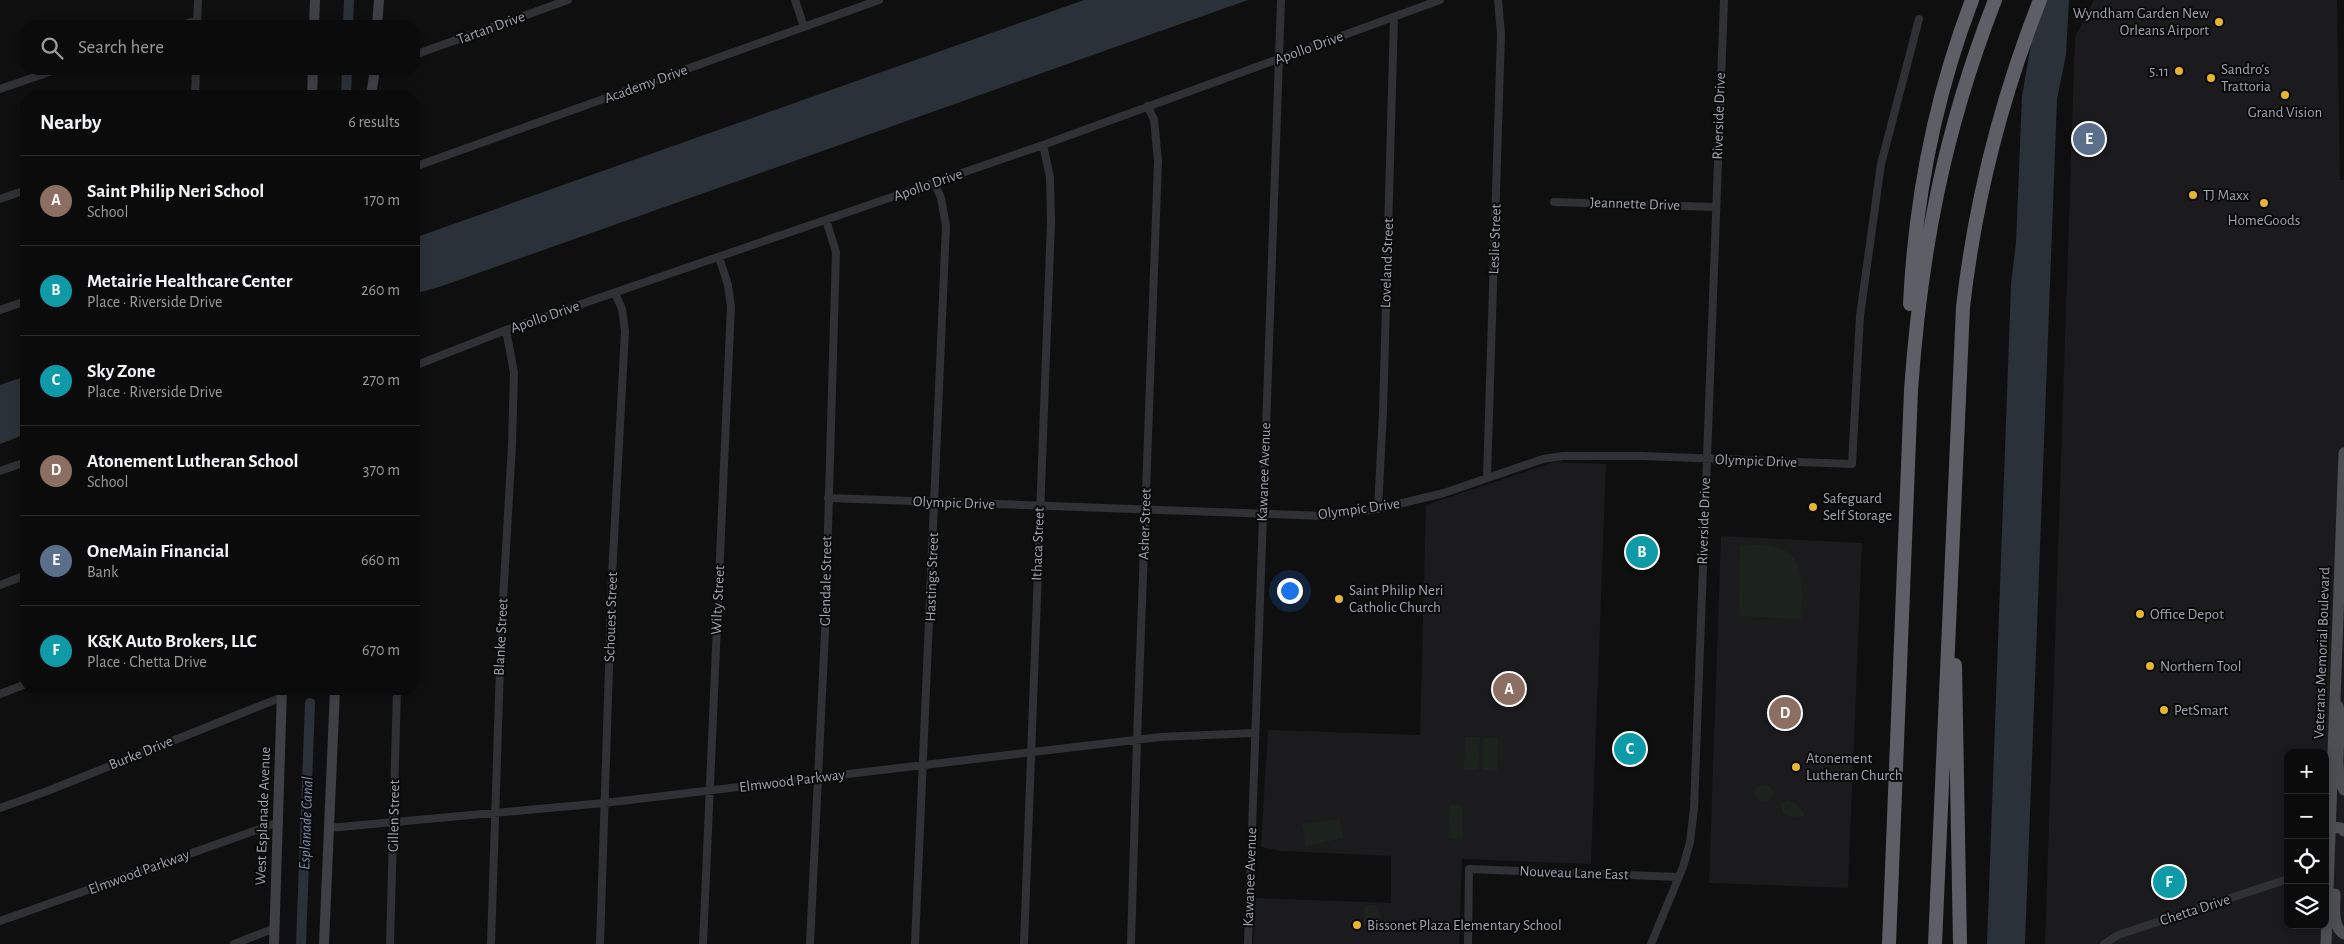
<!DOCTYPE html>
<html lang="en">
<head>
<meta charset="utf-8">
<style>
	:root { --surface:#0b0b0c; --page:#141415; --text:#f1f3f6; --muted:#9a9b9d; --line:#2b2b2d; --accent:#e7b630 }
	body { margin:0; font-family:"Alegreya Sans",sans-serif; background:var(--page); color:var(--text) }
	.controls { position:absolute; right:15px; bottom:15px; display:grid; overflow:hidden; border-radius:10px; box-shadow:0 2px 8px #0003 }
	.controls button { width:45px; height:45px; display:grid; place-items:center; padding:0; border:0; border-bottom:1px solid var(--line); background:var(--surface); color:var(--text); font:25px sans-serif }
	.you { position:absolute; left:1289px; top:590px; width:18px; height:18px; margin:-12px; border:4px solid #fff; border-radius:50%; background:#1a73e8; box-shadow:0 0 0 8px #1a73e833 }
	.badge { display:grid; place-items:center; width:32px; height:32px; border-radius:50%; background:var(--accent); color:#fff; font-size:16px; font-weight:700 }
	.pin { position:absolute; translate:-50% -50%; border:2px solid #fff; box-shadow:0 1px 5px #0006 }
	.list { margin:0; padding:0; list-style:none }
	h2 { display:flex; justify-content:space-between; align-items:center; height:65px; margin:0; padding:0 20px; font-size:21px }
	h2 small { font-size:16px; font-weight:400; color:var(--muted) }
	.list li { display:grid; grid-template-columns:32px 1fr auto; gap:15px; align-items:center; box-sizing:border-box; height:90px; padding:0 20px; border-top:1px solid var(--line) }
	.list b { display:block; font-size:19px; white-space:nowrap }
	.list p { margin:0; font-size:16px; white-space:nowrap; color:var(--muted) }
	.list em { font-size:16px; font-style:normal; color:var(--muted) }
	.icon { flex:none; width:28px; height:28px; fill:none; stroke:currentColor; stroke-width:2; stroke-linecap:round; stroke-linejoin:round }
	.map { position:relative; flex:none; width:2344px; height:944px; overflow:hidden }
	.search { position:absolute; background:var(--surface); box-shadow:0 2px 8px #0003; left:20px; top:20px; width:400px; height:55px; display:flex; align-items:center; gap:12px; box-sizing:border-box; padding:0 18px; border-radius:20px; color:var(--muted); font-size:19px }
	.panel { position:absolute; background:var(--surface); box-shadow:0 2px 8px #0003; left:20px; top:90px; width:400px; height:605px; border-radius:20px }
	.map>svg:first-child { display:block }
	.built { fill:#1b1b1d; fill-rule:evenodd }
	.green { fill:#1c231d }
	.water { fill:#2a3138 }
	.lines { fill:none; stroke-linecap:round; stroke-linejoin:round }
	.canal { stroke:#2a3138; stroke-width:10 }
	.street { stroke:#303135; stroke-width:8 }
	.secondary { stroke:#3e4045; stroke-width:10 }
	.primary { stroke:#4c4e54; stroke-width:11 }
	.highway { stroke:#5d5e66; stroke-width:14 }
	.poi-dot { fill:#e7b630; stroke:#0a0a0b; stroke-width:2 }
	.labels { text-anchor:middle; dominant-baseline:central; stroke-width:4; stroke-linejoin:round; paint-order:stroke }
	.poi-label { font-size:15px; fill:#a1a5b1; stroke:#0a0a0b; text-anchor:start }
	.street-label { font-size:15px; fill:#a1a5b1; stroke:#0a0a0b }
	.water-label { font-size:16px; font-style:italic; fill:#7990ab; stroke:#0a0a0b }
</style>
</head>
<body>
<div class="map">
<svg width="2344" height="944" viewBox="0 0 2344 944">
	<rect width="100%" height="100%" fill="#0f0f10"/>
	<!-- built -->
	<path class="built" d="M2094 0H2337L2340 180H2344V944H2045L2075 37ZM2288 753H2325V925H2288Z
		M1554 462 1606 464 1591 864 1462 859 1459 944H1253L1255 898 1391 903V856L1283 851 1261 847 1268 730 1420 735 1426 505Z
		M1721 536 1862 543 1848 888 1709 883Z"/>
	<!-- green -->
	<path class="green" d="M1740 545C1750 546 1762 544 1771 546 1809 553 1802 590 1801 619L1739 616Z
		M1465 737H1480L1479 770H1464Z
		M1483 738H1498L1497 771 1482 770Z
		M1755 793a9 9 0 1 1 18 0a9 9 0 1 1-18 0Z
		M1787 800 1797 805 1804 812V816L1791 817 1783 813 1781 804Z
		M1449 805 1463 806 1462 840 1448 838Z
		M1340 819 1343 838 1306 846 1302 824Z
		M1367 905H1375L1380 913 1379 924 1366 925 1363 922 1364 908Z"/>
	<!-- water -->
	<path class="water" d="M1084 0H1248L442 286 414 294V238Z
		M2033 0H2069L2066 55 2057 99 2025 944H1987L2011 284 2016 243 2022 96 2034 26Z
		M26 376V434L0 444V385Z"/>
	<g class="lines">
		<!-- canal -->
		<path class="canal" d="M348 26 349 0
			M346 96 347 69
			M301 944 310 703"/>
		<!-- street -->
		<path class="street" d="M795 0 804 27
			M180 26 197 20
			M197 26 198 0
			M414 55 568 0
			M0 89 58 69
			M195 96 196 69
			M414 167 879 0
			M0 199 26 190
			M1554 202 1715 207
			M0 310 26 301
			M414 366 506 330 1043 145 1440 0
			M0 471 26 462
			M1487 477 1501 34 1498 0
			M828 498 1326 516 1378 509 1444 493 1543 459 1563 456H1642L1852 464 1860 316 1881 164 1919 19
			M1378 509 1383 412 1394 17
			M0 585 26 575
			M0 694 26 684
			M0 808 50 790 282 697
			M329 828 604 803 1160 737 1254 733
			M0 921 279 822
			M234 944 275 928
			M390 944 397 689
			M491 944 501 635 512 445 514 373 506 330
			M600 944 612 576 625 331 622 309 615 293
			M703 944 731 306 728 285 719 257
			M810 944 825 632 836 252 826 220
			M915 944 946 226 941 198 934 182
			M1024 944 1051 222 1050 177 1043 145
			M1131 944 1137 740 1158 161 1154 119 1147 106
			M1248 944 1281 0
			M1468 944 1469 869 1679 877
			M1651 944 1683 867 1690 842 1694 809 1724 0
			M2104 944 2118 935 2288 879"/>
		<!-- secondary -->
		<path class="secondary" d="M314 26 315 0
			M377 26 379 0
			M312 96 313 69
			M371 96 375 69
			M274 944 282 689
			M324 944 335 689"/>
		<!-- primary -->
		<path class="primary" d="M2338 706C2344 730 2331 765 2344 790
			M2331 827 2341 828 2344 831
			M2335 894C2335 907 2332 927 2344 934
			M2326 944 2344 453"/>
		<!-- highway -->
		<path class="highway" d="M1910 304C1915 201 1935 97 1972 0
			M1955 665 1960 944
			M1889 944 1911 390C1921 250 1944 131 1995 0
			M1935 944 1963 307C1975 201 2001 99 2040 0"/>
	</g>
	<!-- markers -->
	<g class="poi-dot">
		<circle cx="2219" cy="22" r="5"/>
		<circle cx="2179" cy="71" r="5"/>
		<circle cx="2211" cy="78" r="5"/>
		<circle cx="2285" cy="95" r="5"/>
		<circle cx="2193" cy="195" r="5"/>
		<circle cx="2264" cy="203" r="5"/>
		<circle cx="1813" cy="507" r="5"/>
		<circle cx="1339" cy="599" r="5"/>
		<circle cx="2140" cy="614" r="5"/>
		<circle cx="2150" cy="666" r="5"/>
		<circle cx="2164" cy="710" r="5"/>
		<circle cx="1796" cy="767" r="5"/>
		<circle cx="1357" cy="925" r="5"/>
	</g>
	<g class="labels">
		<!-- poi labels -->
		<g class="poi-label">
			<text x="2209" y="13" text-anchor="end">Wyndham Garden New<tspan x="2209" dy="17">Orleans Airport</tspan></text>
			<text x="2221" y="69">Sandro's<tspan x="2221" dy="17">Trattoria</tspan></text>
			<text x="2169" y="71" text-anchor="end">5.11</text>
			<text x="2285" y="112" text-anchor="middle">Grand Vision</text>
			<text x="2203" y="195">TJ Maxx</text>
			<text x="2264" y="220" text-anchor="middle">HomeGoods</text>
			<text x="1823" y="498">Safeguard<tspan x="1823" dy="17">Self Storage</tspan></text>
			<text x="1349" y="590">Saint Philip Neri<tspan x="1349" dy="17">Catholic Church</tspan></text>
			<text x="2150" y="614">Office Depot</text>
			<text x="2160" y="666">Northern Tool</text>
			<text x="2174" y="710">PetSmart</text>
			<text x="1806" y="758">Atonement<tspan x="1806" dy="17">Lutheran Church</tspan></text>
			<text x="1367" y="925">Bissonet Plaza Elementary School</text>
		</g>
		<!-- street labels -->
		<g class="street-label">
			<text transform="translate(491 28) rotate(-20)">Tartan Drive</text>
			<text transform="translate(1309 48) rotate(-20)">Apollo Drive</text>
			<text transform="translate(646 84) rotate(-20)">Academy Drive</text>
			<text transform="translate(1719 116) rotate(-88)">Riverside Drive</text>
			<text transform="translate(928 185) rotate(-19)">Apollo Drive</text>
			<text transform="translate(1635 204) rotate(2)">Jeannette Drive</text>
			<text transform="translate(1495 239) rotate(-88)">Leslie Street</text>
			<text transform="translate(1387 263) rotate(-88)">Loveland Street</text>
			<text transform="translate(545 317) rotate(-19)">Apollo Drive</text>
			<text transform="translate(1756 461) rotate(2)">Olympic Drive</text>
			<text transform="translate(1264 472) rotate(-88)">Kawanee Avenue</text>
			<text transform="translate(954 503) rotate(2)">Olympic Drive</text>
			<text transform="translate(1359 509) rotate(-8)">Olympic Drive</text>
			<text transform="translate(1704 521) rotate(-88)">Riverside Drive</text>
			<text transform="translate(1145 524) rotate(-88)">Asher Street</text>
			<text transform="translate(1038 544) rotate(-88)">Ithaca Street</text>
			<text transform="translate(932 577) rotate(-88)">Hastings Street</text>
			<text transform="translate(826 581) rotate(-89)">Glendale Street</text>
			<text transform="translate(718 600) rotate(-87)">Wilty Street</text>
			<text transform="translate(611 617) rotate(-88)">Schouest Street</text>
			<text transform="translate(501 637) rotate(-87)">Blanke Street</text>
			<text transform="translate(2322 653) rotate(-88)">Veterans Memorial Boulevard</text>
			<text transform="translate(141 753) rotate(-22)">Burke Drive</text>
			<text transform="translate(792 781) rotate(-7)">Elmwood Parkway</text>
			<text transform="translate(263 816) rotate(-88)">West Esplanade Avenue</text>
			<text transform="translate(394 816) rotate(-89)">Gillen Street</text>
			<text transform="translate(139 872) rotate(-20)">Elmwood Parkway</text>
			<text transform="translate(1574 873) rotate(2)">Nouveau Lane East</text>
			<text transform="translate(1250 877) rotate(-88)">Kawanee Avenue</text>
			<text transform="translate(2195 910) rotate(-18)">Chetta Drive</text>
		</g>
		<!-- water labels -->
		<g class="water-label">
			<text transform="translate(306 823) rotate(-88)">Esplanade Canal</text>
		</g>
	</g>
</svg>
<div class="controls">
<button>+</button>
<button>−</button>
<button><svg class="icon" aria-label="locate" viewBox="0 0 24 24"><circle cx="12" cy="12" r="6"/><path d="M12 2v4M12 18v4M2 12h4M18 12h4"/></svg></button>
<button><svg class="icon" aria-label="layers" viewBox="0 0 24 24"><path d="M12 4l9 5-9 5-9-5zM3 14l9 5 9-5"/></svg></button>
</div>
<div class="you"></div>
<div class="pin badge" style="left:1509px;top:689px;background:#8d6e63">A</div>
<div class="pin badge" style="left:1642px;top:552px;background:#0f9aa8">B</div>
<div class="pin badge" style="left:1630px;top:749px;background:#0f9aa8">C</div>
<div class="pin badge" style="left:1785px;top:713px;background:#8d6e63">D</div>
<div class="pin badge" style="left:2089px;top:139px;background:#5c6f8a">E</div>
<div class="pin badge" style="left:2169px;top:882px;background:#0f9aa8">F</div>
<div class="search"><svg class="icon" aria-label="search" viewBox="0 0 24 24"><circle cx="10" cy="10" r="6"/><path d="M15 15l6 6"/></svg>Search here</div>
<section class="panel">
<h2>Nearby<small>6 results</small></h2>
<ul class="list">
<li><span class="badge" style="background:#8d6e63">A</span><div><b>Saint Philip Neri School</b><p>School</p></div><em>170 m</em></li>
<li><span class="badge" style="background:#0f9aa8">B</span><div><b>Metairie Healthcare Center</b><p>Place · Riverside Drive</p></div><em>260 m</em></li>
<li><span class="badge" style="background:#0f9aa8">C</span><div><b>Sky Zone</b><p>Place · Riverside Drive</p></div><em>270 m</em></li>
<li><span class="badge" style="background:#8d6e63">D</span><div><b>Atonement Lutheran School</b><p>School</p></div><em>370 m</em></li>
<li><span class="badge" style="background:#5c6f8a">E</span><div><b>OneMain Financial</b><p>Bank</p></div><em>660 m</em></li>
<li><span class="badge" style="background:#0f9aa8">F</span><div><b>K&amp;K Auto Brokers, LLC</b><p>Place · Chetta Drive</p></div><em>670 m</em></li>
</ul>
</section>
</div>
</body>
</html>
